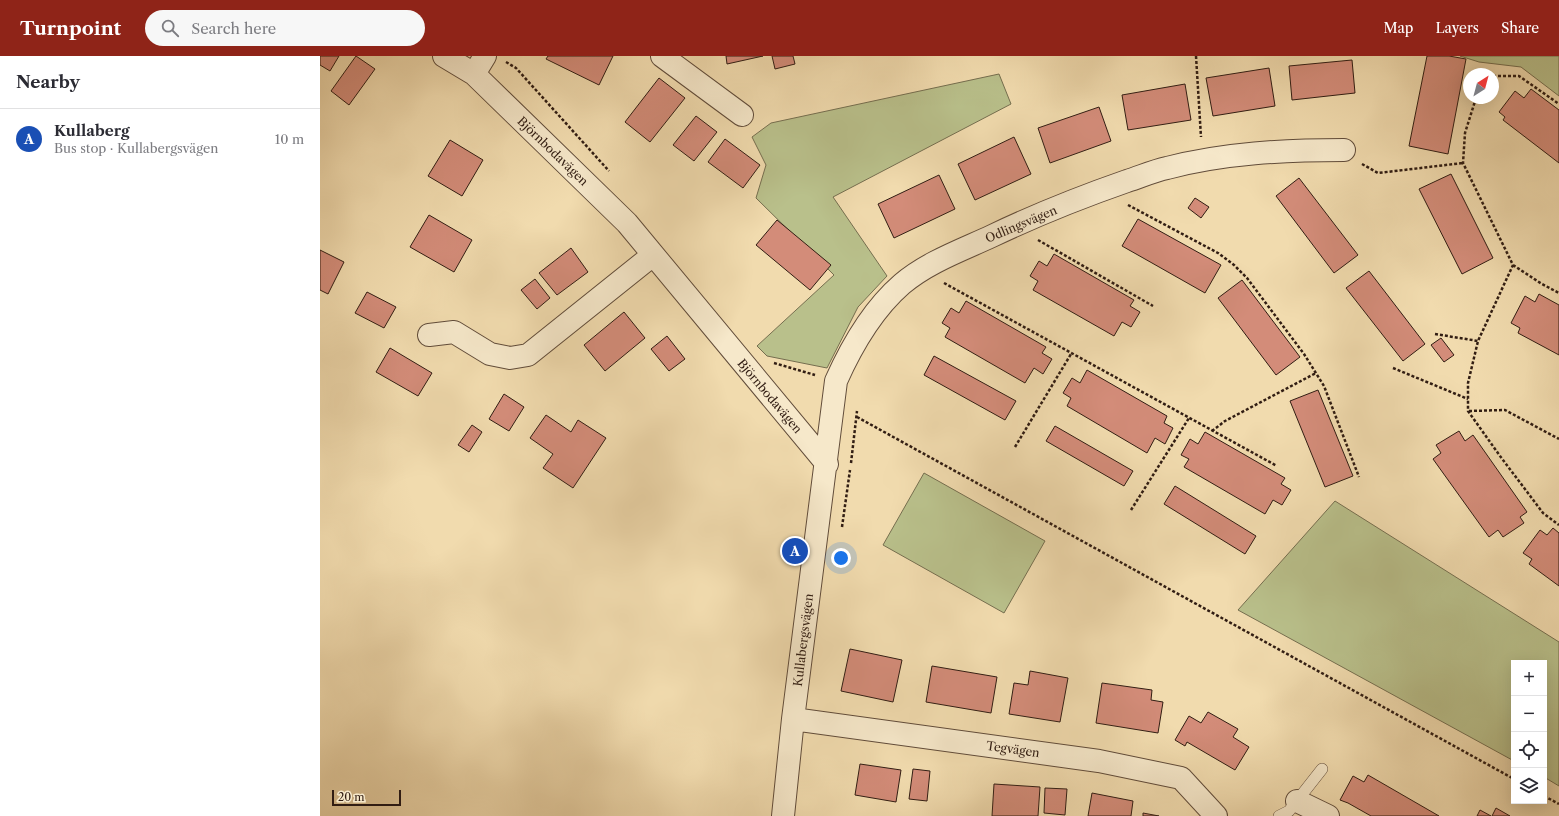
<!DOCTYPE html>
<html lang="en">
<head>
<meta charset="utf-8">
<style>
	:root { --surface:#fff; --page:#f7f7f7; --text:#2b2b33; --muted:#7c7c81; --line:#e1e1e2; --accent:#8f2418 }
	body { margin:0; font-family:"Libre Caslon Text",serif; background:var(--page); color:var(--text) }
	.controls { position:absolute; right:12px; bottom:12px; display:grid; overflow:hidden; border-radius:0px; box-shadow:0 4px 16px #0002 }
	.controls button { width:36px; height:36px; display:grid; place-items:center; padding:0; border:0; border-bottom:1px solid var(--line); background:var(--surface); color:var(--text); font:20px sans-serif }
	.compass { position:absolute; left:1143px; top:12px; width:36px; height:36px; border-radius:50%; background:var(--surface); box-shadow:0 4px 16px #0002; rotate:36deg }
	.scale { position:absolute; left:12px; bottom:10px; width:69px; box-sizing:border-box; padding-left:4px; border:2px solid #311d13; border-top:0; font-size:11px; line-height:14px; white-space:nowrap; color:#311d13; -webkit-text-stroke:3px #f6e8ca; paint-order:stroke }
	.you { position:absolute; left:521px; top:502px; width:14px; height:14px; margin:-10px; border:3px solid #fff; border-radius:50%; background:#1a73e8; box-shadow:0 0 0 6px #1a73e833 }
	.badge { display:grid; place-items:center; width:26px; height:26px; border-radius:50%; background:var(--accent); color:#fff; font-size:13px; font-weight:700 }
	.pin { position:absolute; translate:-50% -50%; border:2px solid #fff; box-shadow:0 1px 4px #0006 }
	.list { margin:0; padding:0; list-style:none }
	h2 { display:flex; justify-content:space-between; align-items:center; height:52px; margin:0; padding:0 16px; font-size:17px }
	h2 small { font-size:13px; font-weight:400; color:var(--muted) }
	.list li { display:grid; grid-template-columns:26px 1fr auto; gap:12px; align-items:center; box-sizing:border-box; height:60px; padding:0 16px; border-top:1px solid var(--line) }
	.list b { display:block; font-size:15px; white-space:nowrap }
	.list p { margin:0; font-size:13px; white-space:nowrap; color:var(--muted) }
	.list em { font-size:13px; font-style:normal; color:var(--muted) }
	.icon { flex:none; width:22px; height:22px; fill:none; stroke:currentColor; stroke-width:2; stroke-linecap:round; stroke-linejoin:round }
	.map { position:relative; flex:none; width:1239px; height:760px; overflow:hidden }
	header { display:flex; align-items:center; gap:24px; box-sizing:border-box; height:56px; padding:0 20px; background:var(--accent); color:#fff }
	header strong { font-size:19px }
	nav { display:flex; gap:22px; margin-inline-start:auto; font-size:14px }
	.search { width:280px; height:36px; background:var(--page); display:flex; align-items:center; gap:10px; box-sizing:border-box; padding:0 14px; border-radius:22px; color:var(--muted); font-size:15px }
	main { display:flex }
	aside { flex:1; background:var(--surface) }
	.map>svg:first-child { display:block }
	.green { fill:#b9c08b; stroke:#756e4f }
	.building { fill:#d38c79; stroke:#311d13 }
	.lines { fill:none; stroke-linecap:round; stroke-linejoin:round }
	.lane-casing { stroke:#614c3a; stroke-width:12 }
	.street-casing { stroke:#614c3a; stroke-width:24 }
	.path { stroke:#311d13; stroke-width:2.5; stroke-dasharray:3 2; stroke-linecap:butt }
	.lane { stroke:#f6e8ca; stroke-width:11 }
	.street { stroke:#f6e8ca; stroke-width:22 }
	.labels { text-anchor:middle; dominant-baseline:central; stroke-width:3; stroke-linejoin:round; paint-order:stroke }
	.street-label { font-size:12px; fill:#311d13; stroke:#f6e8ca }
</style>
</head>
<body>
<header>
<strong>Turnpoint</strong>
<div class="search"><svg class="icon" aria-label="search" viewBox="0 0 24 24"><circle cx="10" cy="10" r="6"/><path d="M15 15l6 6"/></svg>Search here</div>
<nav><a>Map</a><a>Layers</a><a>Share</a></nav>
</header>
<main>
<aside>
<h2>Nearby<small></small></h2>
<ul class="list">
<li><span class="badge" style="background:#1a4fb4">A</span><div><b>Kullaberg</b><p>Bus stop · Kullabergsvägen</p></div><em>10 m</em></li>
</ul>
</aside>
<div class="map">
<svg width="1239" height="760" viewBox="0 0 1239 760">
	<rect width="100%" height="100%" fill="#f1dbae"/>
	<filter id="stains"><feTurbulence type="fractalNoise" baseFrequency=".005" numOctaves="4"/><feColorMatrix values="0 0 0 0 .2 0 0 0 0 .09 0 0 0 0 .02 0 0 0 .5 -.17"/></filter>
	<radialGradient id="worn" r=".72"><stop offset=".6" stop-color="#630" stop-opacity="0"/><stop offset="1" stop-color="#630" stop-opacity=".3"/></radialGradient>
	<!-- green -->
	<path class="green" d="M1140 0H1239V40L1201 11 1159 6Z
		M679 18 691 48 513 141 567 220 538 251 507 312 447 300 437 290 514 219 436 142 446 109 432 81 451 67Z
		M604 417 725 485 684 557 563 489Z
		M1015 445 1239 586V730L1224 721V607H1194V705L918 554Z"/>
	<!-- building -->
	<path class="building" d="M0 0H19L10 15 0 9Z
		M36 0 55 13 29 49 11 35Z
		M228 0H293L279 29 226 3Z
		M406 0H443L407 8Z
		M452 0H473L475 8 455 13Z
		M1107 0H1129L1146 3 1128 98 1089 90Z
		M1032 4 1035 37 972 44 969 10Z
		M949 12 955 50 893 60 886 22Z
		M339 22 365 42 330 86 305 66Z
		M865 28 871 64 808 74 802 39Z
		M1211 33 1239 54V107L1183 64 1185 61 1179 56 1195 35 1204 42Z
		M779 51 791 85 730 107 718 72Z
		M376 60 397 76 374 105 353 89Z
		M694 81 711 118 655 144 638 108Z
		M405 83 440 109 423 132 388 106Z
		M130 84 163 104 142 140 108 120Z
		M1131 118 1173 202 1142 218 1099 133Z
		M619 119 635 153 574 182 558 148Z
		M979 122 1038 199 1014 217 956 140Z
		M875 142 889 151 881 162 868 152Z
		M109 159 152 184 134 216 90 191Z
		M818 163 901 209 885 237 802 190Z
		M457 164 511 209 490 234 436 189Z
		M251 192 268 216 237 239 219 217Z
		M0 194 24 206 8 238 0 234Z
		M734 198 814 244 810 250 820 256 811 271 802 266 794 280 713 234 718 225 710 220 719 205 727 210Z
		M1049 215 1105 288 1083 305 1026 232Z
		M215 223 230 242 217 253 201 234Z
		M922 224 980 301 956 319 898 242Z
		M47 236 76 251 64 272 35 257Z
		M1219 238 1239 249V299L1198 277 1200 272 1191 267 1205 240 1215 246Z
		M646 245 726 291 722 297 732 303 723 318 714 312 705 327 625 281 630 272 622 267 631 252 639 257Z
		M304 256 325 282 285 315 264 289Z
		M347 280 365 303 349 315 331 293Z
		M1121 282 1134 299 1124 306 1111 289Z
		M70 292 112 317 98 340 56 316Z
		M614 300 696 345 685 364 604 319Z
		M767 314 847 360 844 367 853 372 845 388 835 382 827 397 747 350 751 342 743 337 752 322 760 327Z
		M998 334 1033 420 1005 431 970 345Z
		M184 338 204 351 189 375 169 363Z
		M226 359 251 376 258 364 286 382 253 432 223 412 233 398 210 382Z
		M152 369 162 376 149 396 138 389Z
		M735 370 813 415 804 430 726 385Z
		M1139 375 1145 385 1153 379 1207 456 1200 461 1204 467 1183 481 1178 474 1169 481 1113 403 1121 397 1116 389Z
		M885 376 965 422 961 428 971 434 962 449 953 444 945 458 864 411 869 403 861 399 870 383 878 388Z
		M855 430 936 480 925 498 844 448Z
		M1233 472 1239 477V530L1209 508 1212 503 1203 497 1220 474 1227 479Z
		M530 593 582 604 573 646 521 635Z
		M612 610 677 621 671 657 606 646Z
		M710 615 748 622 740 666 689 658 694 627 708 629Z
		M782 627 832 634 831 644 843 646 838 677 776 667Z
		M888 656 918 673 913 681 929 691 915 714 867 686 865 690 855 684 869 660 881 667Z
		M540 708 581 714 576 746 535 739Z
		M593 713 610 715 607 745 589 743Z
		M1048 719 1119 760H1051L1028 747 1020 744 1033 720 1044 726Z
		M674 728 720 731 718 760H672Z
		M725 732 747 733 745 759 724 757Z
		M772 737 813 745 811 760H768Z
		M1176 752 1190 760H1172Z
		M1160 754 1171 760H1157Z
		M823 757 839 760H823Z"/>
	<g class="lines">
		<defs>
			<path id="lane" d="M959 760 969 755 1002 713"/>
			<path id="street" d="M124 0 154 18 307 167 507 408
				M342 0 422 59
				M154 18 165 0
				M109 279 134 276 170 298 190 302 208 299 333 199
				M473 663 779 705 861 722 896 760
				M977 745 1008 760
				M463 760 473 663 516 325C532 289 552 254 582 228 608 206 642 194 672 180 716 159 761 141 807 125 820 121 833 115 847 112 904 97 965 94 1024 94"/>
		</defs>
		<!-- lane casing -->
		<use href="#lane" class="lane-casing"/>
		<!-- street casing -->
		<use href="#street" class="street-casing"/>
		<!-- path -->
		<path class="path" d="M876 0 881 81
			M186 6 196 12 289 115
			M1173 20H1199L1239 48
			M1156 42 1145 77 1143 107 1193 209 1158 285 1148 327V355L1180 400 1223 457 1239 469
			M1042 108 1058 117 1143 107
			M808 149 898 197 914 209 927 222 984 298 1004 330 1039 421
			M718 184 833 250
			M1193 209 1222 228 1239 237
			M624 227 957 410
			M1115 278 1158 285
			M454 307 495 319
			M1073 312 1148 343
			M1149 355 1185 354 1239 383
			M537 361 1194 723
			M892 375 905 365 996 317
			M695 391 751 298
			M531 407 537 355
			M811 454 869 362
			M522 471 530 414
			M1224 740 1239 748"/>
		<!-- lane -->
		<use href="#lane" class="lane"/>
		<!-- street -->
		<use href="#street" class="street"/>
	</g>
	<g class="labels">
		<!-- street labels -->
		<g class="street-label">
			<text transform="translate(233 95) rotate(44)">Björnbodavägen</text>
			<text transform="translate(701 168) rotate(-23)">Odlingsvägen</text>
			<text transform="translate(450 340) rotate(50)">Björnbodavägen</text>
			<text transform="translate(483 584) rotate(-83)">Kullabergsvägen</text>
			<text transform="translate(693 693) rotate(8)">Tegvägen</text>
		</g>
	</g>
	<rect width="100%" height="100%" filter="url(#stains)"/>
	<rect width="100%" height="100%" fill="url(#worn)"/>
</svg>
<div class="controls">
<button>+</button>
<button>−</button>
<button><svg class="icon" aria-label="locate" viewBox="0 0 24 24"><circle cx="12" cy="12" r="6"/><path d="M12 2v4M12 18v4M2 12h4M18 12h4"/></svg></button>
<button><svg class="icon" aria-label="layers" viewBox="0 0 24 24"><path d="M12 4l9 5-9 5-9-5zM3 14l9 5 9-5"/></svg></button>
</div>
<svg class="compass" viewBox="-18 -18 36 36"><path d="M0-13l5 13h-10z" fill="#e53935"/><path d="M0 13l5-13h-10z" fill="#7c7c81"/></svg>
<div class="scale">20 m</div>
<div class="you"></div>
<div class="pin badge" style="left:475px;top:495px;background:#1a4fb4">A</div>
</div>
</main>
</body>
</html>
